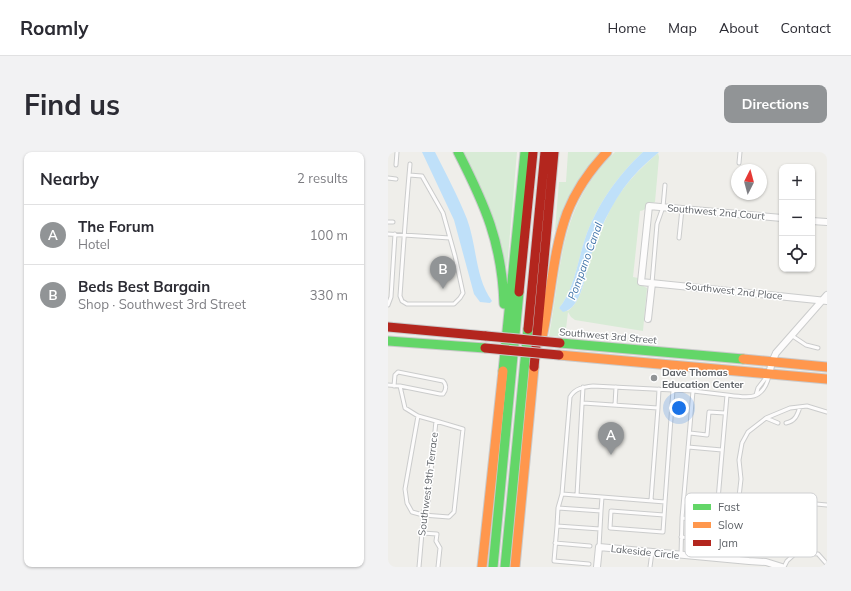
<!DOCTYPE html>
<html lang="en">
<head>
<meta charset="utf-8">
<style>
	:root { --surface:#fff; --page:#f2f2f3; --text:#2b2b33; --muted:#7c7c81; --line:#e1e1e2; --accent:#919496 }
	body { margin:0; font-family:Mulish,sans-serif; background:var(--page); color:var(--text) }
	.controls { position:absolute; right:12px; top:12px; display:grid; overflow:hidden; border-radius:8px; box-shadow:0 1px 3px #0004 }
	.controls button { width:36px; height:36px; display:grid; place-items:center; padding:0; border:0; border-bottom:1px solid var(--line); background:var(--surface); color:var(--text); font:20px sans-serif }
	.compass { position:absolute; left:343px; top:12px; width:36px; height:36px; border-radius:50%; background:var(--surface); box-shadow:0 1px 3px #0004; rotate:6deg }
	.you { position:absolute; left:291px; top:256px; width:14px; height:14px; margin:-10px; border:3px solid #fff; border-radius:50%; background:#1a73e8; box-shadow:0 0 0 6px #1a73e833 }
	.badge { display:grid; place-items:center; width:26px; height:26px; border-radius:50%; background:var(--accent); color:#fff; font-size:13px; font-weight:700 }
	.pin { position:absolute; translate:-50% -33px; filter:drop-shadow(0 1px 2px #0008) }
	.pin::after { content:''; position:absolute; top:21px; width:14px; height:12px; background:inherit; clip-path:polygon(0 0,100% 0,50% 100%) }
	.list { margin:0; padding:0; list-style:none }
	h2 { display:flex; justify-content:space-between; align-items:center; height:52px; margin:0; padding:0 16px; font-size:17px }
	h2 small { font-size:13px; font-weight:400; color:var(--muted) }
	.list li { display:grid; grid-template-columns:26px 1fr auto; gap:12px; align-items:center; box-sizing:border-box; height:60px; padding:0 16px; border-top:1px solid var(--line) }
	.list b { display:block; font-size:15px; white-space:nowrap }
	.list p { margin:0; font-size:13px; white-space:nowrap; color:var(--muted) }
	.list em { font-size:13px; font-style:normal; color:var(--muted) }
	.icon { flex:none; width:22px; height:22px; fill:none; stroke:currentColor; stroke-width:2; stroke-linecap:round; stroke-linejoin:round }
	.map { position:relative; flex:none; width:439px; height:415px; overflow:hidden; border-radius:8px }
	header { display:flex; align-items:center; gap:24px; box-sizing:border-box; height:56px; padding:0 20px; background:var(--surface); border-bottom:1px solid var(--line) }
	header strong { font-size:19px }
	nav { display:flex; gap:22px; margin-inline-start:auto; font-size:14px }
	.intro { display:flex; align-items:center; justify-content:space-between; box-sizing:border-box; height:96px; padding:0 24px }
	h1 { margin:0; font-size:28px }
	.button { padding:10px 18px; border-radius:8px; background:var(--accent); color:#fff; font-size:14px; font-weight:700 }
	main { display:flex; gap:24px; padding:0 24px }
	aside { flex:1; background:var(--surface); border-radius:8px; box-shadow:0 1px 3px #0004 }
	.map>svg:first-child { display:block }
	.green { fill:#d8ebd6 }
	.water { fill:#bfe0f9 }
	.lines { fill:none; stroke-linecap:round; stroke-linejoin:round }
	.lane-casing { stroke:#cbcccc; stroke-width:5 }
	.street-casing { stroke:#cbcccc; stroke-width:8 }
	.fast-casing { stroke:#cacacb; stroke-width:11 }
	.slow-casing { stroke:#cacacb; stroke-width:11 }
	.jam-casing { stroke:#cacacb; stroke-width:11 }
	.lane { stroke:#fdfcfc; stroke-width:3 }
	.street { stroke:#fdfcfc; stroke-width:6 }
	.fast { stroke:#63d668; stroke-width:9 }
	.slow { stroke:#ff974d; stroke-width:9 }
	.jam { stroke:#b3261e; stroke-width:9 }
	.jam-bridge-casing { stroke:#cacacb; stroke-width:11; stroke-linecap:butt }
	.jam-bridge { stroke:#b3261e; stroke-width:9 }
	.poi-dot { fill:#919496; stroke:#fff; stroke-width:1.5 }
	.labels { text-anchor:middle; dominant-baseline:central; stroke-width:3; stroke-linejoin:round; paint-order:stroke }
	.street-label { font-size:10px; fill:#5f6368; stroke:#fff }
	.poi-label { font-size:10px; font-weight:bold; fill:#5f6368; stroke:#fff; text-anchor:start }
	.water-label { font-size:11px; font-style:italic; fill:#4174aa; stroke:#fff }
	.key { fill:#fff; stroke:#cfd0d2; stroke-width:1 }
	.key-label { font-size:11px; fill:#5f6368 }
</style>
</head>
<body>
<header>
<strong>Roamly</strong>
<nav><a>Home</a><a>Map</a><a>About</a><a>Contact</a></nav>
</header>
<div class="intro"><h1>Find us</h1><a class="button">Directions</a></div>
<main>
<aside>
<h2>Nearby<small>2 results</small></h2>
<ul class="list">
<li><span class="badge">A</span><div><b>The Forum</b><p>Hotel</p></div><em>100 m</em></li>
<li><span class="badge">B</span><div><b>Beds Best Bargain</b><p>Shop · Southwest 3rd Street</p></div><em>330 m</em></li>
</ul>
</aside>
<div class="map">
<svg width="439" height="415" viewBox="0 0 439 415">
	<rect width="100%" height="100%" fill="#efeeea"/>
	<!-- green -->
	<path class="green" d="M75 0H129L119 116Z
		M180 0H213L169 78H167L171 30H178Z
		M227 0H255C230 23 208 54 197 87 190 107 186 139 171 156L180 159C197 146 197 119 204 100 208 87 215 73 221 60 232 37 250 18 270 1L271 5 267 50C260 52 259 58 252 59L245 125 250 126 255 134 259 136 255 179 187 168 183 165 180 160 177 185 161 184C174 113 171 54 227 0Z"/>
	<!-- water -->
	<path class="water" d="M34 0H47C58 22 70 44 79 67 89 94 87 126 104 149L102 151 92 150 86 142 66 68Z
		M255 0H271C264 6 257 12 251 18 229 40 214 71 204 100 198 115 195 157 175 160L171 156C186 139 190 107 197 87 208 54 230 23 255 0Z"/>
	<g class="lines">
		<defs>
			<path id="lane" d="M351 11 352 0
				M8 13 9 0
				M21 23 34 24 55 61 67 104 75 141 72 146 66 152H19L14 149 12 144C15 100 18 56 22 12
				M0 26 8 27
				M0 70H5
				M0 82 62 86
				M291 86 294 57
				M264 131 269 72 275 55 277 33
				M0 153 3 145 7 82
				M403 183 418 193 430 196
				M0 233 12 234 17 256 30 264 48 269 40 350 36 358 31 415
				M6 234 7 223 10 220 55 229C59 233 58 238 55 242H52L12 234
				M368 243 370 236 380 223
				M195 251 270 256 271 237
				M227 253 228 235
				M30 264 17 337 19 351 24 360 35 363 61 365 66 360 75 277 48 269
				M378 266 390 271
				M398 271C407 269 409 264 412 255
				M302 281 319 283 321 260 337 261
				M300 295 334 298
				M174 342 214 345 213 359 170 356 174 342 182 245C187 236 196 235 205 234L305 239
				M189 343 195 235
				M214 345 277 350 275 380 222 376 223 359 276 363
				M351 345 439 353
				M263 348 270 256
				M277 350 285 238
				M296 350 330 353
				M170 356 169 374 212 377 213 359
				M349 363 405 368 406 350
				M294 366 328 370
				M169 374 166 409 201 412
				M34 381 49 382 48 389 52 396 50 415
				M293 385 326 388
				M167 391 202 394
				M211 395 212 377
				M293 403 294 366 305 239 339 243
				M325 406 339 243C360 246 375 249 381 224
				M350 408 351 395 349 378V363L353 327 351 308 354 291 360 280 378 266 402 256 419 254 439 260
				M262 415 264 400
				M396 415 399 409 409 400 430 402 438 411 439 414"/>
			<path id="street" d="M394 66 261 54 253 130 439 149
				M424 69 439 70
				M260 167 264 131
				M381 222 384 210 388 201 439 143
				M209 415 211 395 361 409 378 410 394 415"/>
			<path id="fast" d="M70 0C97 53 114 91 116 152
				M0 189 97 196
				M172 191 355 207
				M115 219 137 0
				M105 415 131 140
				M117 415 140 177"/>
			<path id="slow" d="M153 190C163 148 164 102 179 61 188 38 202 18 219 0
				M171 203 439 227
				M355 207 439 215
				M94 415 115 219
				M127 415 146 215"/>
			<path id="jam" d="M131 140 145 0
				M0 175 98 184
				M140 177 157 0
				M146 215 166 0"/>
		</defs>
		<!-- lane casing -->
		<use href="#lane" class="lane-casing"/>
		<!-- street casing -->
		<use href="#street" class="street-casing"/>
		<!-- fast casing -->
		<use href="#fast" class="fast-casing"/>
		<!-- slow casing -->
		<use href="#slow" class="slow-casing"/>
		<!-- jam casing -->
		<use href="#jam" class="jam-casing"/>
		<!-- lane -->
		<use href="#lane" class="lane"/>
		<!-- street -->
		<use href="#street" class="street"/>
		<!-- fast -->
		<use href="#fast" class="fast"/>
		<!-- slow -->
		<use href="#slow" class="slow"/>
		<!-- jam -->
		<use href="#jam" class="jam"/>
		<defs>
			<path id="jam-bridge" d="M98 184 172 191
				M97 196 171 203"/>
		</defs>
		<!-- jam-bridge casing -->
		<use href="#jam-bridge" class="jam-bridge-casing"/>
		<!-- jam-bridge -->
		<use href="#jam-bridge" class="jam-bridge"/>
	</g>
	<!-- markers -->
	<circle class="poi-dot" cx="266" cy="226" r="4"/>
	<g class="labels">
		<!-- street labels -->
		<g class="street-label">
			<text transform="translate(328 60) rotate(5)">Southwest 2nd Court</text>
			<text transform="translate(346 139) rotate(6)">Southwest 2nd Place</text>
			<text transform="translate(220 184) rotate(5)">Southwest 3rd Street</text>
			<text transform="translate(40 332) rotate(-83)">Southwest 9th Terrace</text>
			<text transform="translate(257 400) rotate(6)">Lakeside Circle</text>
		</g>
		<!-- poi labels -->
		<g class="poi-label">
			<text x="274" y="220">Dave Thomas<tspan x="274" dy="12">Education Center</tspan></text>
		</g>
		<!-- water labels -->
		<g class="water-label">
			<text transform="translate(197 109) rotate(-70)">Pompano Canal</text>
		</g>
	</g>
	<!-- legend -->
	<rect x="297" y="341" width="132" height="64" rx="6" class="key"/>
	<rect x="305" y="352" width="18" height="6" fill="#63d668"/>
	<rect x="305" y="370" width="18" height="6" fill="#ff974d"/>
	<rect x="305" y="388" width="18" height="6" fill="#b3261e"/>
	<g class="key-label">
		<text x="330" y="359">Fast</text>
		<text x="330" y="377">Slow</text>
		<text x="330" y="395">Jam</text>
	</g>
</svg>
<div class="controls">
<button>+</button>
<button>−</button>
<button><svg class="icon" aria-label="locate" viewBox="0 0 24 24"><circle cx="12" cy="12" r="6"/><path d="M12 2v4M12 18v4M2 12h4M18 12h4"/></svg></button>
</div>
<svg class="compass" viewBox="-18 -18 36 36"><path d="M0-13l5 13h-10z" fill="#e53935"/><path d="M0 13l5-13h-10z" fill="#7c7c81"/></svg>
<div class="you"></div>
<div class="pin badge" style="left:223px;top:303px">A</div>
<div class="pin badge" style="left:55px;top:137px">B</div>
</div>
</main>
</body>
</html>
